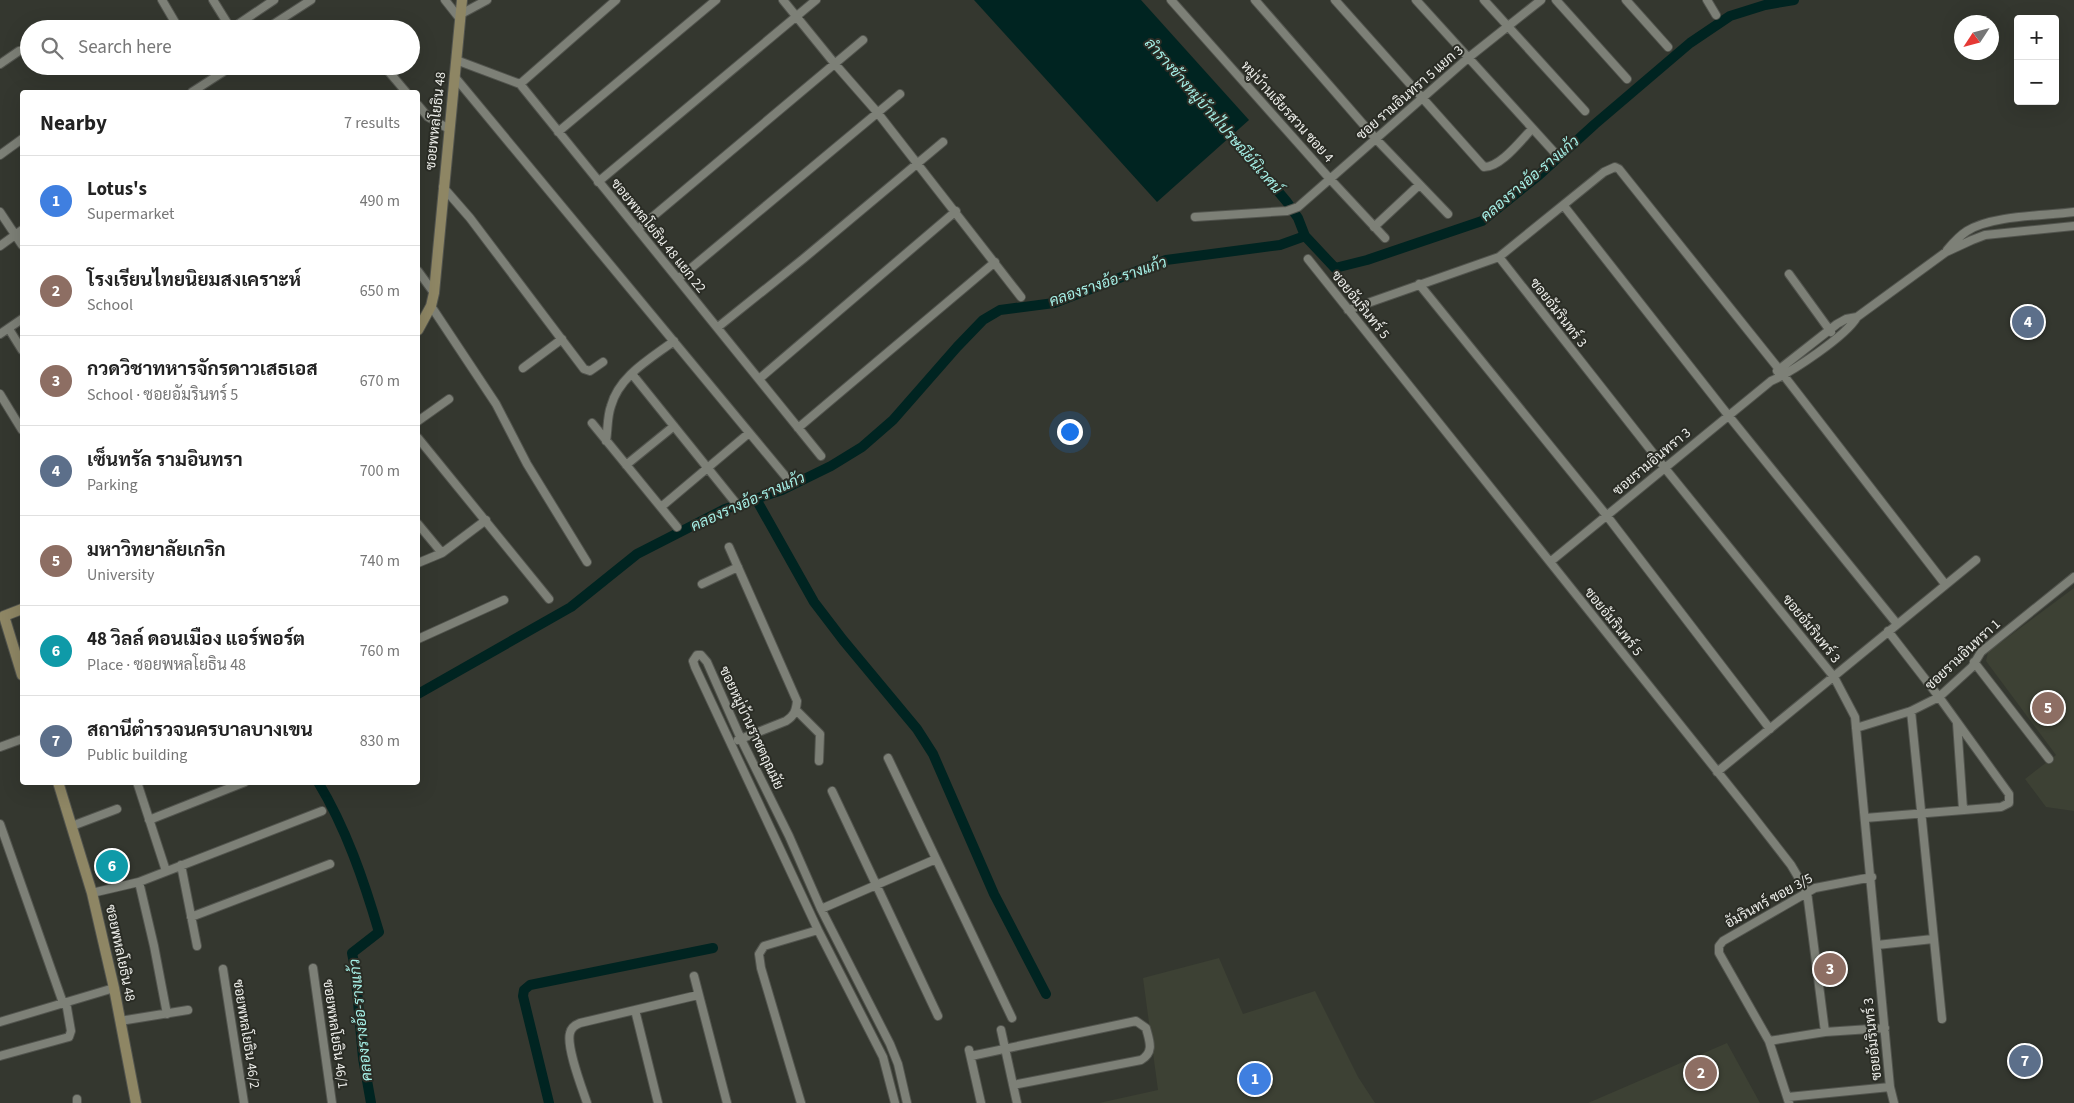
<!DOCTYPE html>
<html lang="en">
<head>
<meta charset="utf-8">
<style>
	:root { --surface:#fff; --page:#f2f2f2; --text:#222; --muted:#767676; --line:#e0e0e0; --accent:#b45309 }
	body { margin:0; font-family:"Source Sans 3",Sarabun,sans-serif; background:var(--page); color:var(--text) }
	.controls { position:absolute; right:15px; top:15px; display:grid; overflow:hidden; border-radius:5px; box-shadow:0 5px 20px #0002 }
	.controls button { width:45px; height:45px; display:grid; place-items:center; padding:0; border:0; border-bottom:1px solid var(--line); background:var(--surface); color:var(--text); font:25px sans-serif }
	.compass { position:absolute; left:1954px; top:15px; width:45px; height:45px; border-radius:50%; background:var(--surface); box-shadow:0 5px 20px #0002; rotate:234deg }
	.you { position:absolute; left:1069px; top:431px; width:18px; height:18px; margin:-12px; border:4px solid #fff; border-radius:50%; background:#1a73e8; box-shadow:0 0 0 8px #1a73e833 }
	.badge { display:grid; place-items:center; width:32px; height:32px; border-radius:50%; background:var(--accent); color:#fff; font-size:16px; font-weight:700 }
	.pin { position:absolute; translate:-50% -50%; border:2px solid #fff; box-shadow:0 1px 5px #0006 }
	.list { margin:0; padding:0; list-style:none }
	h2 { display:flex; justify-content:space-between; align-items:center; height:65px; margin:0; padding:0 20px; font-size:21px }
	h2 small { font-size:16px; font-weight:400; color:var(--muted) }
	.list li { display:grid; grid-template-columns:32px 1fr auto; gap:15px; align-items:center; box-sizing:border-box; height:90px; padding:0 20px; border-top:1px solid var(--line) }
	.list b { display:block; font-size:19px; white-space:nowrap }
	.list p { margin:0; font-size:16px; white-space:nowrap; color:var(--muted) }
	.list em { font-size:16px; font-style:normal; color:var(--muted) }
	.icon { flex:none; width:28px; height:28px; fill:none; stroke:currentColor; stroke-width:2; stroke-linecap:round; stroke-linejoin:round }
	.map { position:relative; flex:none; width:2074px; height:1103px; overflow:hidden }
	.search { position:absolute; background:var(--surface); box-shadow:0 5px 20px #0002; left:20px; top:20px; width:400px; height:55px; display:flex; align-items:center; gap:12px; box-sizing:border-box; padding:0 18px; border-radius:28px; color:var(--muted); font-size:19px }
	.panel { position:absolute; background:var(--surface); box-shadow:0 5px 20px #0002; left:20px; top:90px; width:400px; height:695px; border-radius:5px }
	.map>svg:first-child { display:block }
	.built { fill:#3d4134 }
	.water { fill:#002421 }
	.lines { fill:none; stroke-linecap:round; stroke-linejoin:round }
	.canal { stroke:#002421; stroke-width:10 }
	.street-casing { stroke:#52544e; stroke-width:10 }
	.secondary-casing { stroke:#52544e; stroke-width:12 }
	.street { stroke:#7d8077; stroke-width:8 }
	.secondary { stroke:#8e8664; stroke-width:10 }
	.labels { text-anchor:middle; dominant-baseline:central; stroke-width:4; stroke-linejoin:round; paint-order:stroke }
	.street-label { font-size:14px; fill:#edeeea; stroke:#2a2c25 }
	.water-label { font-size:15px; font-style:italic; fill:#a5efe6; stroke:#2a2c25 }
</style>
</head>
<body>
<div class="map">
<svg width="2074" height="1103" viewBox="0 0 2074 1103">
	<rect width="100%" height="100%" fill="#34372f"/>
	<!-- built -->
	<path class="built" d="M2074 588V811L2046 807 2025 779 2056 755 1986 661 1988 652Z
		M1219 958 1243 1014 1315 991 1358 1077 1375 1103H1099L1158 1090 1143 978Z
		M1727 1043 1760 1103H1588Z"/>
	<!-- water -->
	<path class="water" d="M974 0H1141L1249 120 1157 202Z"/>
	<g class="lines">
		<!-- canal -->
		<path class="canal" d="M1222 125 1287 202 1298 218 1305 236
			M756 499 814 602 843 640 917 729 933 754 994 894 1046 994
			M418 694 571 607 637 554 725 509 782 490 831 466 862 447 893 420 957 347 983 320 1000 310 1054 303 1166 260 1280 245 1305 236 1335 268 1367 260 1482 221 1539 175 1595 124 1690 43 1730 16 1765 5 1794 0
			M318 782C346 828 364 881 379 932L352 953 355 968 363 1058 371 1103
			M549 1103 523 996 524 990 530 985 713 948"/>
		<defs>
			<path id="street" d="M162 0 179 29
				M213 0 231 29
				M445 0 460 19
				M783 0 835 64 877 112 1021 297
				M1171 0 1330 179 1385 238
				M1255 0 1376 139 1448 214
				M1335 0 1484 167C1501 167 1521 140 1532 129
				M1416 0 1554 152
				M1484 0 1585 111
				M1556 0 1627 79
				M1626 0 1668 47
				M1707 0 1716 15
				M461 14 487 0
				M231 29 274 0
				M266 29 311 0
				M456 60 520 84 821 456
				M0 64 19 51
				M384 66 406 92
				M454 76 786 477
				M520 84 616 0
				M192 92 223 72
				M418 105 428 117 449 129
				M558 132 716 0
				M0 155 22 139
				M598 182 816 0
				M443 187 470 218 584 369 590 371 603 362
				M1564 206 1728 415 1897 624
				M0 212 22 245
				M1195 217 1287 211 1298 207 1468 58 1541 0
				M1374 227 1419 185
				M638 229 863 40
				M0 246 22 230
				M1947 250C1953 243 1959 236 1967 231 1992 215 2044 216 2074 212
				M1499 257 1664 467 1834 677 1855 717 1890 1087 1894 1103
				M1308 259 1749 811 1791 865 1807 892 1825 1032
				M418 271 434 293
				M1789 274 1831 332
				M678 279 900 94
				M1419 284 1607 516 1770 729
				M431 306 496 404 527 464 587 562
				M1348 310 1499 257 1604 172 1615 167 1619 169 1778 368 1945 584
				M718 327 803 259 943 142
				M9 329 22 350
				M0 334 22 319
				M523 368 562 339
				M1777 371 1837 324 1846 319 1857 317
				M632 374 735 502
				M759 379 956 211
				M0 394 22 430
				M418 421 449 399
				M592 423 677 527
				M798 428 995 262
				M418 438 549 599
				M606 441C608 429 607 417 611 406 619 376 650 359 674 341
				M626 465 674 426
				M661 507 749 433
				M418 524 442 553
				M729 547 797 701C796 711 794 716 786 721L738 740
				M1550 562 1771 381C1792 372 1846 336 1857 317L1946 252 1972 240 1985 235 2074 226
				M418 563 442 553 486 520
				M702 584 738 567
				M418 639 504 600
				M1974 662 2049 759
				M796 710 820 734 819 761
				M1911 711 1942 1019
				M1957 723 1963 809
				M1856 728 1911 711 1939 697 1972 667 1981 652 2074 577
				M0 747 22 739
				M888 758 1012 1018
				M1717 772 1976 560
				M137 782 166 871
				M832 791 938 1016
				M1865 818 2001 807 2009 803V794L1939 697 1888 631
				M149 820 245 782
				M0 824 63 1003
				M72 826 117 809
				M181 865 197 946
				M139 882 154 946 167 1014
				M92 893 139 882 322 811
				M821 909 936 859
				M191 917 330 864
				M1877 945 1933 939
				M313 968 332 1103
				M223 969 244 1103
				M694 976 727 1103
				M635 1010 658 1103
				M120 1021 188 1010
				M0 1022 114 988
				M1001 1030 1017 1103
				M1769 1041 1825 1032 1885 1028
				M969 1050 981 1103
				M0 1056 69 1037 71 1031 66 1002
				M971 1056 1136 1021 1146 1028C1149 1040 1155 1052 1141 1060L1013 1085
				M1788 1097 1890 1087
				M77 1099V1103
				M587 1103C582 1088 566 1047 570 1033 571 1028 575 1025 580 1023L698 995
				M801 1103 761 968 759 954 764 946 818 930
				M895 1103 883 1057 818 930 695 667 693 661 697 655H701L707 662 741 739 789 836 821 909 890 1044 898 1064 907 1103
				M1789 1103 1769 1041 1719 953V946L1723 941 1815 888 1872 877"/>
			<path id="secondary" d="M418 330 431 306 434 293 462 0
				M22 609 4 616 22 675
				M58 782 92 893 114 988 136 1103"/>
		</defs>
		<!-- street casing -->
		<use href="#street" class="street-casing"/>
		<!-- secondary casing -->
		<use href="#secondary" class="secondary-casing"/>
		<!-- street -->
		<use href="#street" class="street"/>
		<!-- secondary -->
		<use href="#secondary" class="secondary"/>
	</g>
	<g class="labels">
		<!-- street labels -->
		<g class="street-label">
			<text transform="translate(1410 93) rotate(-41)">ซอย รามอินทรา 5 แยก 3</text>
			<text transform="translate(1287 112) rotate(48)">หมู่บ้านเธียรสวน ซอย 4</text>
			<text transform="translate(436 121) rotate(-84)">ซอยพหลโยธิน 48</text>
			<text transform="translate(658 236) rotate(51)">ซอยพหลโยธิน 48 แยก 22</text>
			<text transform="translate(1360 305) rotate(51)">ซอยอัมรินทร์ 5</text>
			<text transform="translate(1558 313) rotate(52)">ซอยอัมรินทร์ 3</text>
			<text transform="translate(1652 462) rotate(-40)">ซอยรามอินทรา 3</text>
			<text transform="translate(1613 622) rotate(51)">ซอยอัมรินทร์ 5</text>
			<text transform="translate(1811 629) rotate(51)">ซอยอัมรินทร์ 3</text>
			<text transform="translate(1963 655) rotate(-43)">ซอยรามอินทรา 1</text>
			<text transform="translate(751 728) rotate(65)">ซอยหมู่บ้านราชตฤณมัย</text>
			<text transform="translate(1769 901) rotate(-29)">อัมรินทร์ ซอย 3/5</text>
			<text transform="translate(120 953) rotate(78)">ซอยพหลโยธิน 48</text>
			<text transform="translate(246 1034) rotate(81)">ซอยพหลโยธิน 46/2</text>
			<text transform="translate(335 1034) rotate(82)">ซอยพหลโยธิน 46/1</text>
			<text transform="translate(1873 1039) rotate(-96)">ซอยอัมรินทร์ 3</text>
		</g>
		<!-- water labels -->
		<g class="water-label">
			<text transform="translate(1213 116) rotate(49)">ลำรางข้างหมู่บ้านไปรษณีย์นิเวศน์</text>
			<text transform="translate(1530 179) rotate(-40)">คลองรางอ้อ-รางแก้ว</text>
			<text transform="translate(1108 282) rotate(-19)">คลองรางอ้อ-รางแก้ว</text>
			<text transform="translate(748 502) rotate(-24)">คลองรางอ้อ-รางแก้ว</text>
			<text transform="translate(361 1020) rotate(-96)">คลองรางอ้อ-รางแก้ว</text>
		</g>
	</g>
</svg>
<div class="controls">
<button>+</button>
<button>−</button>
</div>
<svg class="compass" viewBox="-18 -18 36 36"><path d="M0-13l5 13h-10z" fill="#e53935"/><path d="M0 13l5-13h-10z" fill="#767676"/></svg>
<div class="you"></div>
<div class="pin badge" style="left:1255px;top:1079px;background:#3f7fe0">1</div>
<div class="pin badge" style="left:1701px;top:1073px;background:#8d6e63">2</div>
<div class="pin badge" style="left:1830px;top:969px;background:#8d6e63">3</div>
<div class="pin badge" style="left:2028px;top:322px;background:#5c6f8a">4</div>
<div class="pin badge" style="left:2048px;top:708px;background:#8d6e63">5</div>
<div class="pin badge" style="left:112px;top:866px;background:#0f9aa8">6</div>
<div class="pin badge" style="left:2025px;top:1061px;background:#5c6f8a">7</div>
<div class="search"><svg class="icon" aria-label="search" viewBox="0 0 24 24"><circle cx="10" cy="10" r="6"/><path d="M15 15l6 6"/></svg>Search here</div>
<section class="panel">
<h2>Nearby<small>7 results</small></h2>
<ul class="list">
<li><span class="badge" style="background:#3f7fe0">1</span><div><b>Lotus's</b><p>Supermarket</p></div><em>490 m</em></li>
<li><span class="badge" style="background:#8d6e63">2</span><div><b>โรงเรียนไทยนิยมสงเคราะห์</b><p>School</p></div><em>650 m</em></li>
<li><span class="badge" style="background:#8d6e63">3</span><div><b>กวดวิชาทหารจักรดาวเสธเอส</b><p>School · ซอยอัมรินทร์ 5</p></div><em>670 m</em></li>
<li><span class="badge" style="background:#5c6f8a">4</span><div><b>เซ็นทรัล รามอินทรา</b><p>Parking</p></div><em>700 m</em></li>
<li><span class="badge" style="background:#8d6e63">5</span><div><b>มหาวิทยาลัยเกริก</b><p>University</p></div><em>740 m</em></li>
<li><span class="badge" style="background:#0f9aa8">6</span><div><b>48 วิลล์ ดอนเมือง แอร์พอร์ต</b><p>Place · ซอยพหลโยธิน 48</p></div><em>760 m</em></li>
<li><span class="badge" style="background:#5c6f8a">7</span><div><b>สถานีตำรวจนครบาลบางเขน</b><p>Public building</p></div><em>830 m</em></li>
</ul>
</section>
</div>
</body>
</html>
